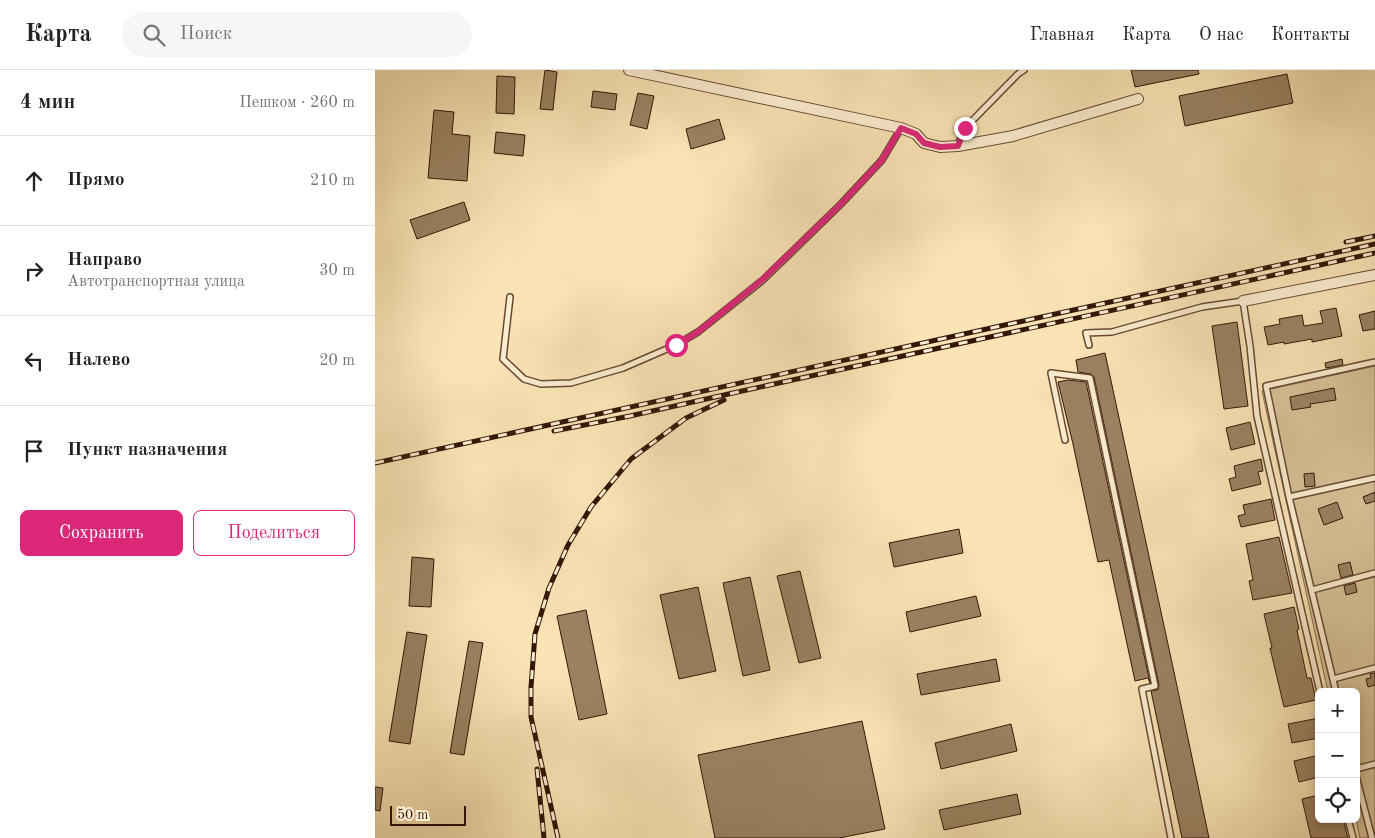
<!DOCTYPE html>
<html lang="ru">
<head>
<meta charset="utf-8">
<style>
	:root { --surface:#fff; --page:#f6f6f6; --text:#222; --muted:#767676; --line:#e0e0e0; --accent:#db2777 }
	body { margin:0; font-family:"Old Standard TT",serif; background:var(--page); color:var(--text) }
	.controls { position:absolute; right:15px; bottom:15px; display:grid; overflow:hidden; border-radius:8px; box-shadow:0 2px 8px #0003 }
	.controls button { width:45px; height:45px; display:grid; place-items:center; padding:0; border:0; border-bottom:1px solid var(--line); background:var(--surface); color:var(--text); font:25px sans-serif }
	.scale { position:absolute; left:15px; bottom:12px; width:76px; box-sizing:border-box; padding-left:5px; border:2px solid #341707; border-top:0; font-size:14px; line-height:18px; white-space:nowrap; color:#341707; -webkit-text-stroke:4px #fcedd0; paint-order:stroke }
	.stop { position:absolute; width:15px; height:15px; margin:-11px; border:4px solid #db2777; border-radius:50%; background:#fff }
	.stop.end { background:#db2777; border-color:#fff; box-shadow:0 1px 5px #0008 }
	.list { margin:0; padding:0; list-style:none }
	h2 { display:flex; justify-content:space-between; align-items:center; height:65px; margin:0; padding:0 20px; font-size:21px }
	h2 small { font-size:16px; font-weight:400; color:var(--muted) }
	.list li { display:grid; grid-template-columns:32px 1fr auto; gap:15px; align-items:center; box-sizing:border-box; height:90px; padding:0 20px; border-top:1px solid var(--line) }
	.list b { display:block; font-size:19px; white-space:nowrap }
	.list p { margin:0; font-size:16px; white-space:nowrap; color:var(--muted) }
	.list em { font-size:16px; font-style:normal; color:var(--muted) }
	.actions { display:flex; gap:10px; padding:15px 20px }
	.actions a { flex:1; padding:11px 0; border:1px solid var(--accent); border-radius:8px; text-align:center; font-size:18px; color:var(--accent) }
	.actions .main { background:var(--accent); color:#fff }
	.icon { flex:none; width:28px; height:28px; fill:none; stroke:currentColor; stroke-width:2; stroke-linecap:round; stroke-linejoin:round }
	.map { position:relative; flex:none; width:1000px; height:768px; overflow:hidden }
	header { display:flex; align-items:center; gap:30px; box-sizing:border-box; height:70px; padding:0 25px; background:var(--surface); border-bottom:1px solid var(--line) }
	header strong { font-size:24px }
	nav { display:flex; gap:28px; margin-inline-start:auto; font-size:18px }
	.search { width:350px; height:45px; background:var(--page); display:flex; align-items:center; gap:12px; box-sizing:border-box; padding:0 18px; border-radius:28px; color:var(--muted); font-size:19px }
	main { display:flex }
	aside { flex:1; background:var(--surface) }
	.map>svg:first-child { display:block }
	.green { fill:#d8c198; stroke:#866c50 }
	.building { fill:#9b8262; stroke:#341707 }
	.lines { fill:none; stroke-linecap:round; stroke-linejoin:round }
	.lane-casing { stroke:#664a33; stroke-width:8 }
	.street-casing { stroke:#664a33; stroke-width:12 }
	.lane { stroke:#fcedd0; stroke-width:5 }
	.street { stroke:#fcedd0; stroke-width:10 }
	.rail-casing { stroke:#341707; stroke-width:5 }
	.rail { stroke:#fcedd0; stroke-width:3; stroke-dasharray:9; stroke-linecap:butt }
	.route { stroke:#db2777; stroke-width:6 }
</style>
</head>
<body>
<header>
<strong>Карта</strong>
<div class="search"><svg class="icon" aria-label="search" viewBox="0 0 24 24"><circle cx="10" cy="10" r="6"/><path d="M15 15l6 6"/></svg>Поиск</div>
<nav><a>Главная</a><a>Карта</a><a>О нас</a><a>Контакты</a></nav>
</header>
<main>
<aside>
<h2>4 мин<small>Пешком · 260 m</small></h2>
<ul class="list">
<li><svg class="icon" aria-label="ahead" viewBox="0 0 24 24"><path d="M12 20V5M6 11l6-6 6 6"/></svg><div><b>Прямо</b></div><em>210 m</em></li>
<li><svg class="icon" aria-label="right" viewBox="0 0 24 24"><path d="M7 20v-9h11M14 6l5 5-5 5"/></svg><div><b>Направо</b><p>Автотранспортная улица</p></div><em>30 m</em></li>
<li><svg class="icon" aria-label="left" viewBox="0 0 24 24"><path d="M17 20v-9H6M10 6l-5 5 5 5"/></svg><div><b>Налево</b></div><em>20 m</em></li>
<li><svg class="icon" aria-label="arrive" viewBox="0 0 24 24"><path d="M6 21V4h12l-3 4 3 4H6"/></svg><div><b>Пункт назначения</b></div></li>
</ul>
<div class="actions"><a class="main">Сохранить</a><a>Поделиться</a></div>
</aside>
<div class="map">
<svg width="1000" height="768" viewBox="0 0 1000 768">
	<rect width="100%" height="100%" fill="#fae4b6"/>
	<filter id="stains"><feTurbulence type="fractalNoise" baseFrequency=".004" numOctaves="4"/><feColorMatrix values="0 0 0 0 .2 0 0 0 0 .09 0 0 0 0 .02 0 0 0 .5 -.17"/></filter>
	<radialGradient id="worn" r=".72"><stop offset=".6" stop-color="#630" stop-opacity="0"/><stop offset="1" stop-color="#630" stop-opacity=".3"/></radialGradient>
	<!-- green -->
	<path class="green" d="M1000 296V768H985L981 749V622H953L887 321Z"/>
	<!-- building -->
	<path class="building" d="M170 0 182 2 178 40 165 39Z
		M756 0H823L824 4 760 17Z
		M912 4 918 33 810 56 804 26Z
		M122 6 140 7 139 44 121 43Z
		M218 21 242 24 240 40 216 37Z
		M263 23 279 26 272 59 255 55Z
		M59 40 79 42 77 64 95 66 92 111 53 108Z
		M344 49 350 69 316 79 311 59Z
		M121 62 150 65 148 86 119 83Z
		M89 132 95 150 42 169 35 150Z
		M961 238 967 266 937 272V269L909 274V272L893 275 889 257 905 254 904 249 927 245 929 256 948 253 945 241Z
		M1000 241V259L988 261 984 245Z
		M862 252 873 336 849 339 837 256Z
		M730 283 799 602 834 768H807L776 621 783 620 784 615 719 307 716 304 703 302 701 290Z
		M967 289 968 295 951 298 950 293Z
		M693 310 711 312 775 613 773 608 760 611 734 490 723 492 698 374 683 312Z
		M959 318 961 330 935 334 936 337 917 340 915 327Z
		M875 352 880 374 856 380 851 358Z
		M886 389 888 401 883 402 886 414 857 421 854 409 861 407 859 396Z
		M939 403 940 416 930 417 929 404Z
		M1000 422V431L991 434 988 427Z
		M896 429 900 450 866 457 863 446 870 444 868 435Z
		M962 432 968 448 949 455 943 439Z
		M584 459 588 483 519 497 514 473Z
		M904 467 917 523 878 530 874 511 878 510 871 474Z
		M37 487 59 489 56 537 34 536Z
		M975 492 978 505 966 508 963 495Z
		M425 501 446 588 424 593 402 506Z
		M375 507 395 600 368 606 348 513Z
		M980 513 982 522 971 525 969 516Z
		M323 517 341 601 304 609 285 525Z
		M601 526 606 546 535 562 531 542Z
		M919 537 924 559 922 560 932 608H936L941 630 909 637 895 578H897L889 544Z
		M211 540 232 644 204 650 182 546Z
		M32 562 52 565 35 674 14 671Z
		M94 571 108 573 89 685 75 683Z
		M621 589 625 611 546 625 542 604Z
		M1000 603V615L993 617 991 609 996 608 995 604Z
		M944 648V668L917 673 913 654Z
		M487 651 510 759 464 768H340L323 685Z
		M636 654 642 681 566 699 560 673Z
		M944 685V707L924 712 919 691Z
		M0 717 8 718 5 741 0 740Z
		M642 724 646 744 569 760 564 740Z
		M944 725V749H968L973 768H936L927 729Z"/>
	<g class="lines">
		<defs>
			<path id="lane" d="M583 75 590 58 643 4 649 0
				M135 227 128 289 149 309 166 314 196 313 248 298 301 275 323 262 389 209 466 134 507 90 526 58
				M714 275 711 263 737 262 827 237 868 231 875 276 882 346 945 622
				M690 370 676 303 715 308 780 616 767 619 796 768
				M914 427 1000 408
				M937 520 1000 503
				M958 609 1000 598
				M961 622 914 427 891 316 1000 292
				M981 699 1000 694
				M981 706 997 768
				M973 749 978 768"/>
			<path id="street" d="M254 0 526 58 541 64 549 73 565 77 583 76 638 66 763 29
				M868 231 1000 205"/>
		</defs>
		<!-- lane casing -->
		<use href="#lane" class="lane-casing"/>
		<!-- street casing -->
		<use href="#street" class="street-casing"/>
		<!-- lane -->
		<use href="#lane" class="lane"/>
		<!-- street -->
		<use href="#street" class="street"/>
		<defs>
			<path id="rail" d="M971 172 1000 166
				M179 361 255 346 367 321 1000 183
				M0 393 1000 174
				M162 699 169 768
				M183 768 156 647V617L160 564 174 518 193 475 216 437 256 389 311 348 349 330"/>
		</defs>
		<!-- rail casing -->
		<use href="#rail" class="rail-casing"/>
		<!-- rail -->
		<use href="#rail" class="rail"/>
	</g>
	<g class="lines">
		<!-- route -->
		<path class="route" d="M301 275 323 262 388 209 466 134 507 90 526 58 541 64 549 73 565 77 583 76 590 58"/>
	</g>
	<rect width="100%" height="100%" filter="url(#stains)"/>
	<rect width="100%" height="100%" fill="url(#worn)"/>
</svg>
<div class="controls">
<button>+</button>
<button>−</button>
<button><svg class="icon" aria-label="locate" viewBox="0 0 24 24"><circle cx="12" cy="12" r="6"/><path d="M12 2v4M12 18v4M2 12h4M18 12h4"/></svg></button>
</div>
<div class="scale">50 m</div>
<div class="stop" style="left:301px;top:275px"></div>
<div class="stop end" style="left:590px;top:58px"></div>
</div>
</main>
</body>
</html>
